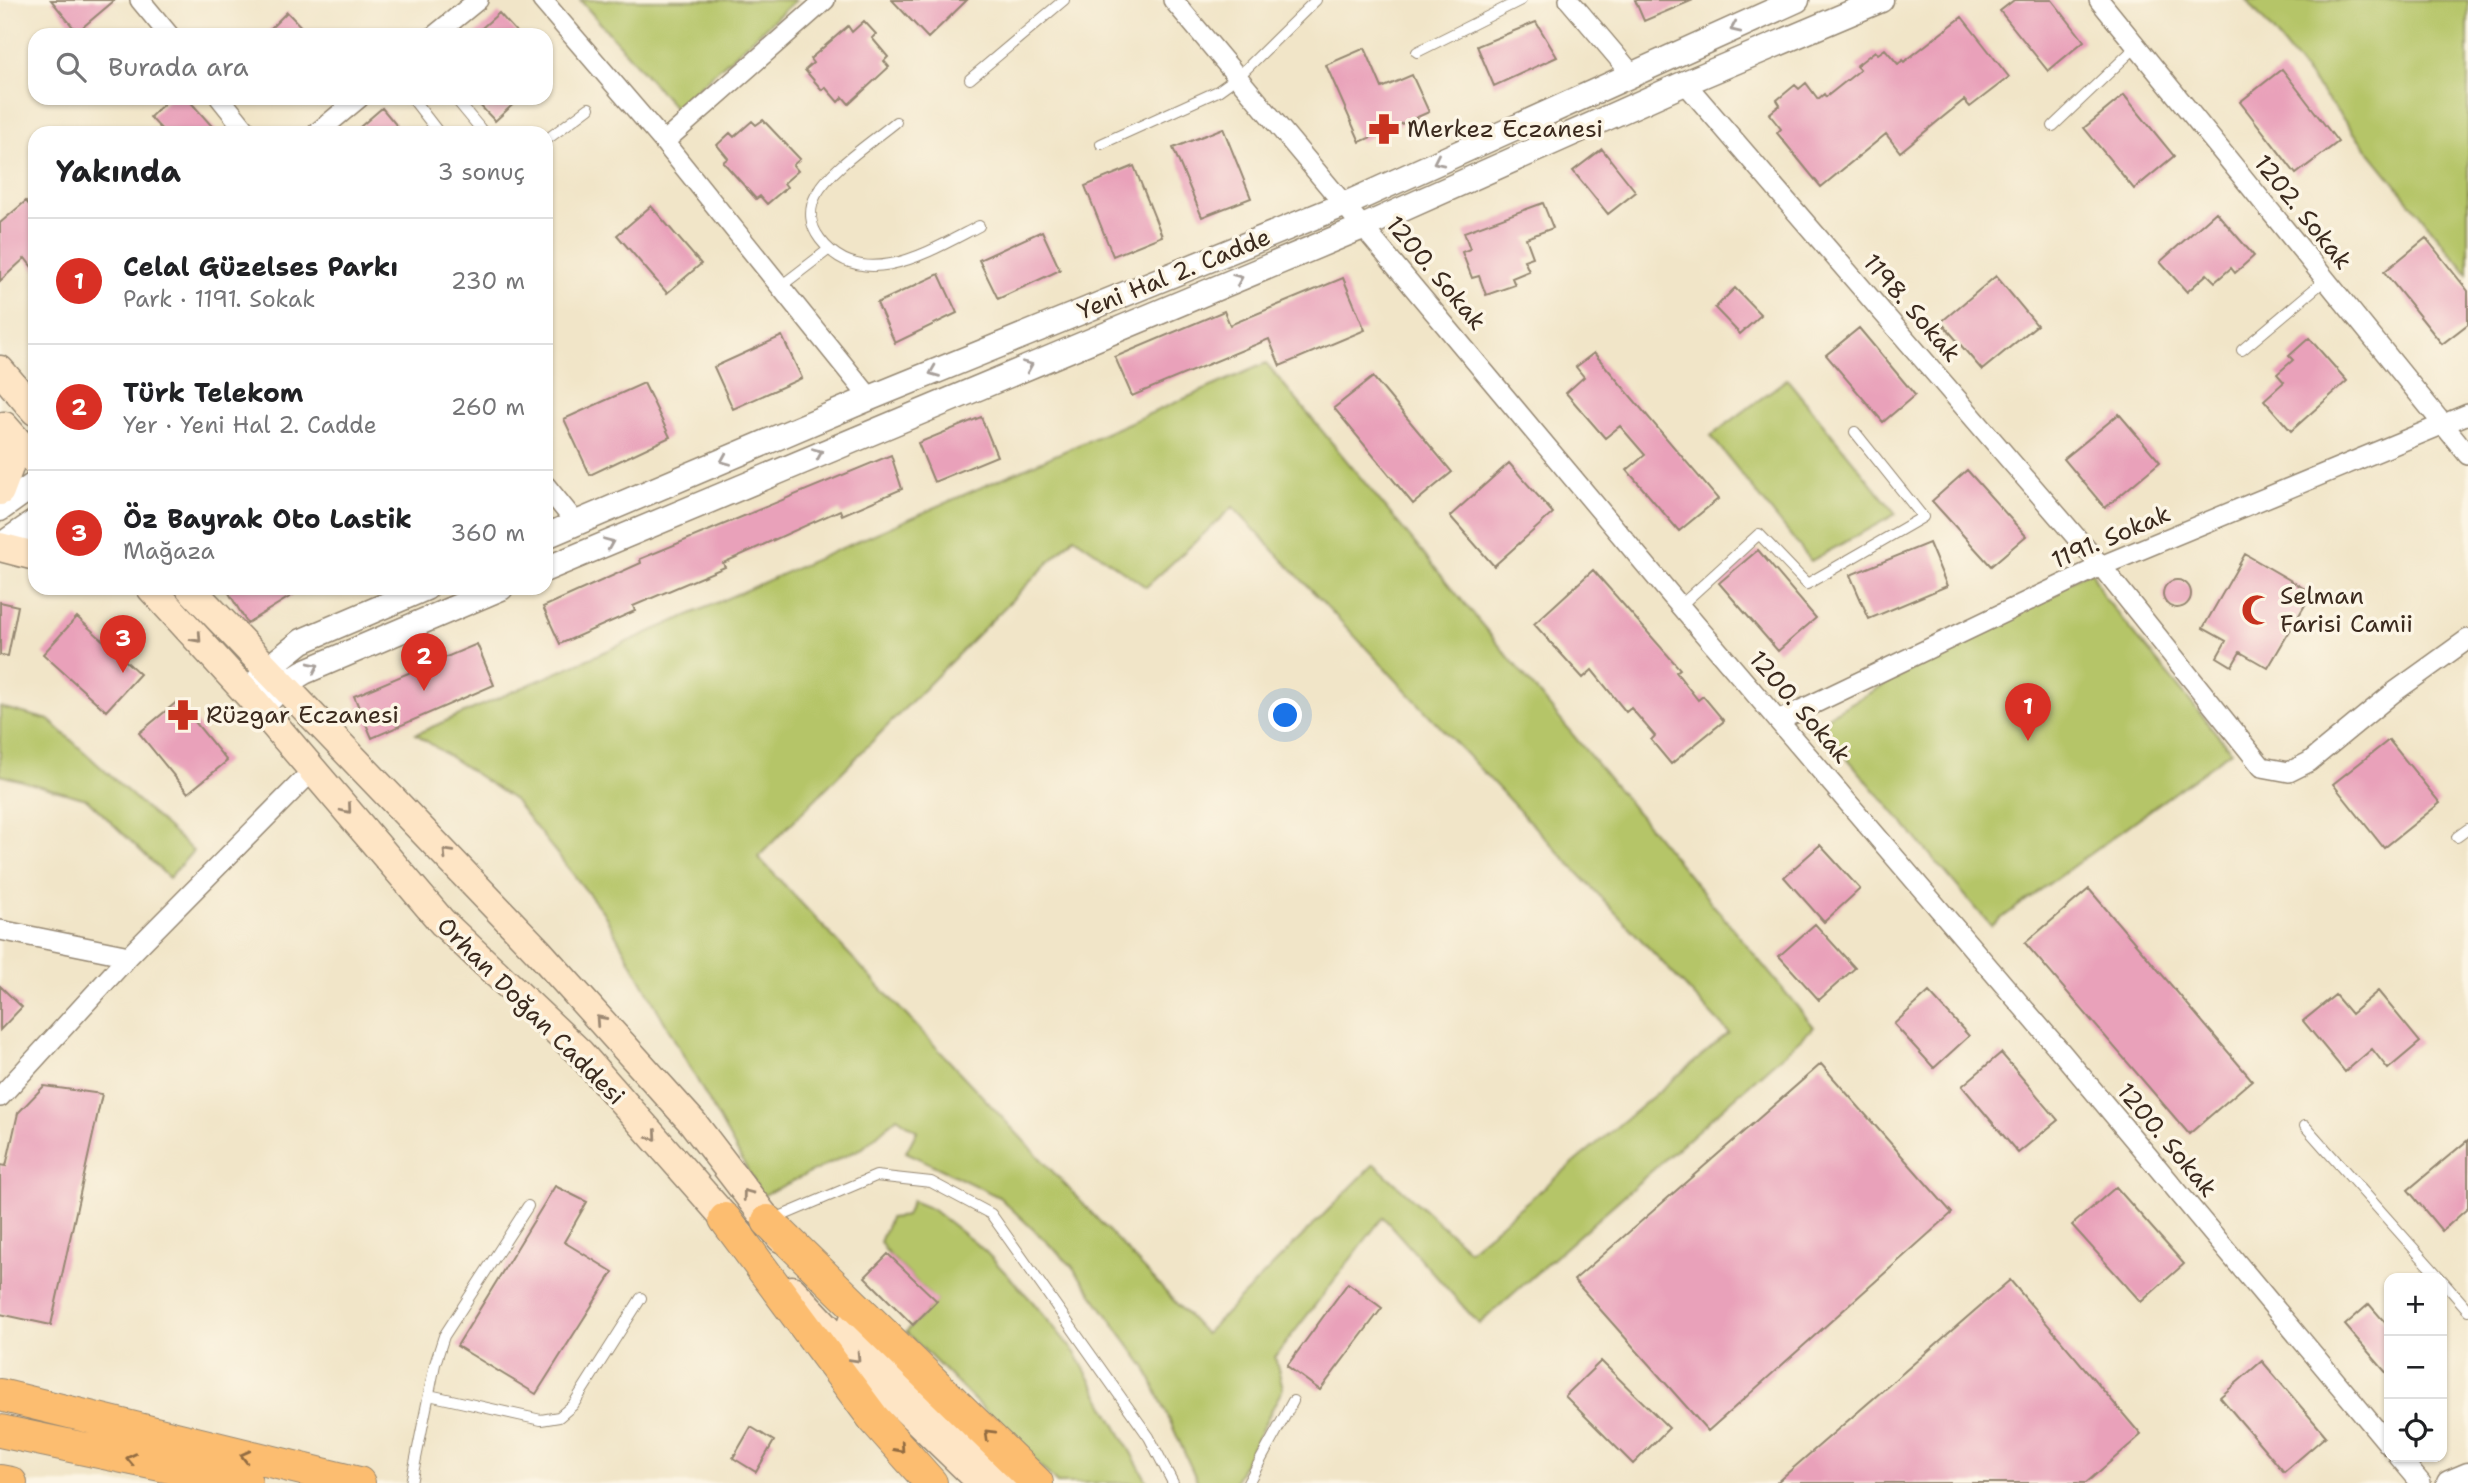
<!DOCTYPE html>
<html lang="tr">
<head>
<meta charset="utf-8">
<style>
	:root { --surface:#fff; --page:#f2f2f2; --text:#202124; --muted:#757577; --line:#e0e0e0; --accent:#d93025 }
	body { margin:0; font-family:"Shantell Sans",sans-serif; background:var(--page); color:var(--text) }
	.controls { position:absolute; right:21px; bottom:21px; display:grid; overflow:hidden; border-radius:14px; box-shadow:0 2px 5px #0004 }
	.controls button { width:63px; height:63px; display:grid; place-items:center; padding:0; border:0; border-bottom:2px solid var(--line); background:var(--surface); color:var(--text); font:35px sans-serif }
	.you { position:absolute; left:1286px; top:716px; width:24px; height:24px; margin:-18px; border:5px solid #fff; border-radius:50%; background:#1a73e8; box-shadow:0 0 0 10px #1a73e833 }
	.badge { display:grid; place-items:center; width:46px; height:46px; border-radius:50%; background:var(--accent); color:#fff; font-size:23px; font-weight:700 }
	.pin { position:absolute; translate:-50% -58px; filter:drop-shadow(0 2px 4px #0008) }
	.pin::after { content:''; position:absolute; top:37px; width:24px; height:21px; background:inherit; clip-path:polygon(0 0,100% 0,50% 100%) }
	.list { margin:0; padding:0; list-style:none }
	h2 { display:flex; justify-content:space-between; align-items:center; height:91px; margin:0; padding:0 28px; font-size:30px }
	h2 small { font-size:23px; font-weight:400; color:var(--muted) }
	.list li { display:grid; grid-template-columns:46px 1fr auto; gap:21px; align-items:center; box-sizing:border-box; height:126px; padding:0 28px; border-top:2px solid var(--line) }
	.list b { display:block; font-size:26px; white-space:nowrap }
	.list p { margin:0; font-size:23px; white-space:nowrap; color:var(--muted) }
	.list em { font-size:23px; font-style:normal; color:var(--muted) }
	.icon { flex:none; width:38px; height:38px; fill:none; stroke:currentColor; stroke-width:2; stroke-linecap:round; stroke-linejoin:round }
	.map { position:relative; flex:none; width:2468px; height:1483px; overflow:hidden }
	.search { position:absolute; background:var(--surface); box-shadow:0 2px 5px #0004; left:28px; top:28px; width:525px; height:77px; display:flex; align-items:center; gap:18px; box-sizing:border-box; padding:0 24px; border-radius:21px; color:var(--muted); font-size:26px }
	.panel { position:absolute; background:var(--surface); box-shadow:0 2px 5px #0004; left:28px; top:126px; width:525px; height:469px; border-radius:21px }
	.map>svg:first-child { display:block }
	.green { fill:#b5c568; stroke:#787843; stroke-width:2; fill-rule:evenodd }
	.building { fill:#e9a1ba }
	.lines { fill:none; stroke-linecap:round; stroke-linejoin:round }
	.service-casing { stroke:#968873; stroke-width:12 }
	.minor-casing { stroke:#968873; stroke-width:22 }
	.tertiary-casing { stroke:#968873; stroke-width:27 }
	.secondary-casing { stroke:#968873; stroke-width:31 }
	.trunk-casing { stroke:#968873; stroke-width:34 }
	.service { stroke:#fff; stroke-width:10 }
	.minor { stroke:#fff; stroke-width:19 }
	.tertiary { stroke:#fff; stroke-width:24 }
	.secondary { stroke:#fee5c5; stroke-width:28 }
	.trunk { stroke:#fcbd6f; stroke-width:32 }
	.oneway { stroke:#a79f9a }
	.oneway2 { stroke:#9c8872 }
	.oneway3 { stroke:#926c42 }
	.labels { text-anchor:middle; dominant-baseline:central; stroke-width:7; stroke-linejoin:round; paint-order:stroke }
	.poi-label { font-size:24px; fill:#3b2a1e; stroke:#fcf5e5; text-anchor:start }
	.street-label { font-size:24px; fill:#3b2a1e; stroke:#fcf5e5 }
</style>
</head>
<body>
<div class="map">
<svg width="2468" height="1483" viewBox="0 0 2468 1483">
	<rect width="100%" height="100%" fill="#fcf5e5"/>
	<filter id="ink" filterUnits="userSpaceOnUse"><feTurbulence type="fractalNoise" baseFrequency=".0143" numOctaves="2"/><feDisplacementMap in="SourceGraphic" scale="14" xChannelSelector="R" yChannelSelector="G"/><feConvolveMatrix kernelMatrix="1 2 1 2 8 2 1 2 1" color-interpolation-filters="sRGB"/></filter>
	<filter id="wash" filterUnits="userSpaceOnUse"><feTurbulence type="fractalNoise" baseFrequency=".00686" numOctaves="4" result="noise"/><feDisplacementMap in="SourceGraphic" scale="28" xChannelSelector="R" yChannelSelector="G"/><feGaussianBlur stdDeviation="1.57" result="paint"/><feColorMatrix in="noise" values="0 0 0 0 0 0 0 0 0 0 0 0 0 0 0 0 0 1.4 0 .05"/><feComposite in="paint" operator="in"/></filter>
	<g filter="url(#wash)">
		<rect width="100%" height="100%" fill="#f1e5c8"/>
		<!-- green -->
		<path class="green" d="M580 0H796L675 108Z
			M2247 0H2468V274Z
			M1266 363 1814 1027 1479 1324 1383 1217 1275 1357 1283 1388 1234 1483H1198L1146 1368 1071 1265 999 1197 906 1152 917 1131 897 1117 864 1147 762 1196 603 912 514 800 416 734ZM1233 507 1729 1033 1469 1250 1374 1164 1205 1334 758 857 1074 537 1146 587Z
			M1787 379 1896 514 1811 561 1711 436Z
			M2091 570 2103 596 2231 751 1991 926 1825 732 1828 716Z
			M0 707 49 720 193 851 169 878 87 799 0 775Z
			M912 1201 932 1209 985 1251 1032 1301 1076 1354 1148 1483H1057L906 1332 936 1301 888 1254 880 1242 890 1218 906 1216Z"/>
		<g id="blocks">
			<!-- building -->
			<path class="building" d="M51 0H115L77 32Z
				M892 0H967L928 38Z
				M1635 0H1693L1644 21Z
				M2014 0H2052L2084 41 2048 71 2000 11Z
				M287 12 309 35H264Z
				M499 13 519 35H474Z
				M1962 17 2009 77 1970 107 1964 100 1900 152 1886 134 1821 187 1777 133 1781 129 1769 114 1780 105 1777 100 1795 85 1799 89 1806 83 1818 99 1824 94 1826 97 1860 70 1856 66 1875 51 1878 54 1885 49 1898 64 1903 60 1904 62Z
				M864 21 876 34 872 38 888 57 884 61 889 67 849 104 843 97 838 102 825 87 822 90 805 70 813 63 810 59 848 26 852 32Z
				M1536 22 1557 57 1494 86 1477 46Z
				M1365 48 1382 88 1412 75 1429 112 1360 142 1326 65Z
				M2282 69 2338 142 2296 174 2240 102Z
				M2124 95 2174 156 2134 189 2084 128Z
				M170 98H187L218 133H165L150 117Z
				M473 98H520L495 121Z
				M382 108 403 133H353Z
				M763 120 800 159 793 165 798 171 784 183 787 187 767 204 760 196 756 199 723 162 728 158 717 145 730 133 734 137 752 121 756 125Z
				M1223 128 1251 198 1202 217 1173 148Z
				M1602 149 1636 192 1608 214 1573 171Z
				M1134 166 1162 236 1113 256 1085 186Z
				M26 201 35 212V271L25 258 0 281V223Z
				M1543 203 1553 228 1526 238 1533 257 1524 260 1529 271 1512 278 1515 285 1486 295 1479 276 1472 278 1462 252 1470 249 1464 232Z
				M651 206 701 264 667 293 617 235Z
				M2216 212 2254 256 2235 273 2231 268 2215 282 2207 274 2187 292 2160 262Z
				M1042 231 1060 270 998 299 979 260Z
				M2426 238 2468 291V324L2442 344 2384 272Z
				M939 274 957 313 895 343 877 303Z
				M1996 276 2037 325 1982 370 1941 322Z
				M1343 278 1365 330 1280 366 1269 339 1132 396 1115 357 1224 311 1230 325Z
				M1735 288 1761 315 1740 334 1715 308Z
				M1859 328 1915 395 1883 422 1826 355Z
				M782 336 802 378 733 409 714 367Z
				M2309 338 2347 381 2291 431 2264 400 2284 382 2277 374 2293 360 2289 356Z
				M1594 353 1718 499 1679 531 1627 470 1645 455 1620 426 1605 438 1566 393 1584 377 1576 367Z
				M1373 377 1452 472 1413 504 1334 408Z
				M644 383 670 437 590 475 564 419Z
				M2119 414 2160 462 2105 508 2064 459Z
				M981 417 997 456 934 482 918 443Z
				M891 455 902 489 842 515 840 510 723 563 725 567 633 606 635 611 560 644 543 607 641 563 640 559Z
				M1509 463 1553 513 1494 566 1450 516Z
				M1967 470 2026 536 1991 566 1932 501Z
				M1929 543 1947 586 1869 619 1850 575Z
				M1758 550 1816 618 1778 651 1719 583Z
				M2245 554 2312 593 2268 668 2240 652 2232 666 2217 657 2226 641 2203 628Z
				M1593 570 1680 669 1676 672 1698 700 1703 696 1724 721 1671 764 1651 740 1655 736 1631 708 1626 712 1592 670 1583 678 1534 624Z
				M2163 594a14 14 0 1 1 28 0a14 14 0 1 1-28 0Z
				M226 588H304L247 623Z
				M0 602 18 606 8 656 0 655Z
				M77 617 140 674 106 711 43 654Z
				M477 644 494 685 372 738 354 696Z
				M178 701 227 761 188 793 139 733Z
				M2389 740 2440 803 2384 848 2333 784Z
				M1820 845 1860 889 1824 922 1784 877Z
				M2089 889 2252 1080 2189 1134 2025 943Z
				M1815 924 1855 968 1819 1000 1779 956Z
				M0 986 22 1007 0 1030Z
				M2378 991 2420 1042 2388 1069 2372 1049 2345 1072 2303 1021 2335 995 2351 1014Z
				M1929 992 1969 1036 1934 1068 1894 1024Z
				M2001 1053 2058 1120 2018 1153 1962 1086Z
				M1821 1064 1952 1213 1708 1431 1574 1280Z
				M44 1086 102 1094 51 1325 0 1314V1165L6 1166 18 1113Z
				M2468 1140V1208L2442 1231 2408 1190Z
				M555 1186 587 1202 564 1242 613 1272 536 1394 457 1346Z
				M2116 1187 2184 1264 2141 1302 2072 1225Z
				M888 1254 937 1301 913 1325 865 1277Z
				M2010 1280 2141 1435 2086 1483H1776Z
				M1348 1283 1382 1308 1320 1390 1287 1366Z
				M2369 1304 2389 1327V1376L2345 1325Z
				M1601 1361 1669 1428 1633 1464 1565 1396Z
				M2262 1361 2326 1436 2284 1472 2220 1397Z
				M751 1427 774 1441 756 1472 733 1458Z"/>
		</g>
	</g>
	<g filter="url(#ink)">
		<use href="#blocks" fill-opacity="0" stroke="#968873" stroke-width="2"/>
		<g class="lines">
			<defs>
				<path id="service" d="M1417 52 1521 0
					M970 79 1064 0
					M412 98 439 133
					M455 98 484 133
					M896 122C873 141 830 169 816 195 808 210 810 226 820 239 862 295 932 250 979 226
					M2053 126 2137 46
					M546 140 589 108
					M1101 144 1218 91 1239 76 1316 0
					M781 286 828 250
					M2242 350 2325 280
					M1680 606 1759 534 1807 584 1923 517 1855 432
					M2457 837 2468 829
					M2305 1126 2440 1278
					M772 1220 876 1176 931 1182 991 1214 1149 1437 1173 1483
					M2442 1280 2468 1310
					M429 1395 541 1420 559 1417 573 1405 641 1298
					M411 1483 435 1364 444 1336 528 1206
					M1248 1483 1293 1401"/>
				<path id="minor" d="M140 0 169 35
					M542 0 664 142 870 398
					M1173 0 1680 606 2062 1053 2389 1445
					M1569 0 1631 73
					M2099 0 2468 455
					M435 35 478 0
					M1685 83 2101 566 2262 767 2289 772 2309 762 2393 693 2468 639
					M220 98 248 133
					M317 133 359 98
					M664 142 825 0
					M546 486 576 523
					M1780 720 2101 566 2468 414
					M0 930 129 956
					M0 1097 129 956 314 769
					M2399 1457 2421 1483"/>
				<path id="tertiary" d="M0 509 35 484
					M546 536 870 398 1346 204 1797 0
					M0 546 35 522
					M546 569 1365 226 1685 83 1881 0
					M248 694 267 669 302 641 426 588
					M261 709 283 685 304 672 501 588
					M2449 1483 2468 1475"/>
				<path id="secondary" d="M0 370 35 411
					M4 426 35 461
					M0 491 9 467 10 433
					M0 547 35 556
					M151 588 248 694 442 922 580 1053 740 1235
					M190 588 538 951 693 1123 781 1238
					M792 1290 891 1395 982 1483
					M853 1322 1004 1483"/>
				<path id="trunk" d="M725 1219 874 1419 931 1483
					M768 1221 1037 1483
					M0 1395 359 1483
					M0 1431 246 1483
					M0 1481 11 1483"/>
			</defs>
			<!-- service casing -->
			<use href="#service" class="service-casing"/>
			<!-- minor casing -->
			<use href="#minor" class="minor-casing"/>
			<!-- tertiary casing -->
			<use href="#tertiary" class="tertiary-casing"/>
			<!-- secondary casing -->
			<use href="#secondary" class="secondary-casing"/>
			<!-- trunk casing -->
			<use href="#trunk" class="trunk-casing"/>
			<!-- service -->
			<use href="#service" class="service"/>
			<!-- minor -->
			<use href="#minor" class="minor"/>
			<!-- tertiary -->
			<use href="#tertiary" class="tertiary"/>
			<!-- secondary -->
			<use href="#secondary" class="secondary"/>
			<!-- trunk -->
			<use href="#trunk" class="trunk"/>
		</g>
		<!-- one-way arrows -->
		<defs><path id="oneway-chevron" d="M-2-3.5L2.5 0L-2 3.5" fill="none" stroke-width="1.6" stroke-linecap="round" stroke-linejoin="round" transform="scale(1.75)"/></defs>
		<g class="oneway">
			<use href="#oneway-chevron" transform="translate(1735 28) rotate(156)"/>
			<use href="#oneway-chevron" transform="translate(1438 161) rotate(155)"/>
			<use href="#oneway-chevron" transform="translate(1238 279) rotate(-23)"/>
			<use href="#oneway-chevron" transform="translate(1028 366) rotate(-23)"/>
			<use href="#oneway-chevron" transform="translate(934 372) rotate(158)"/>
			<use href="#oneway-chevron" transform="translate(818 453) rotate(-23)"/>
			<use href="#oneway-chevron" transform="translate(725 460) rotate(157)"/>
			<use href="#oneway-chevron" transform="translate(609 543) rotate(-23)"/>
			<use href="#oneway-chevron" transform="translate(314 667) rotate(-26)"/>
		</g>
		<g class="oneway2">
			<use href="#oneway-chevron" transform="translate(197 638) rotate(48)"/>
			<use href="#oneway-chevron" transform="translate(347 809) rotate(50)"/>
			<use href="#oneway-chevron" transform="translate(447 853) rotate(-134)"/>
			<use href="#oneway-chevron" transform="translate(600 1020) rotate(-132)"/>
			<use href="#oneway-chevron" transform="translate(653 1136) rotate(49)"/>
			<use href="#oneway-chevron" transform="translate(747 1194) rotate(-127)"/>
			<use href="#oneway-chevron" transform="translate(856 1358) rotate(47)"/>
		</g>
		<g class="oneway3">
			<use href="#oneway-chevron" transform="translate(989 1434) rotate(-136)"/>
			<use href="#oneway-chevron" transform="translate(900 1448) rotate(48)"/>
			<use href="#oneway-chevron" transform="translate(245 1456) rotate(-166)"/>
			<use href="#oneway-chevron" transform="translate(131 1459) rotate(-168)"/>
		</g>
	</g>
	<!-- icons -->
	<defs>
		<symbol id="pharmacy-bare" viewBox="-9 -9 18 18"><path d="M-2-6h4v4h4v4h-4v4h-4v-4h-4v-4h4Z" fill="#c8321e" stroke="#fcf5e5" stroke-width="2.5" paint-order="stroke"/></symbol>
		<symbol id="mosque-bare" viewBox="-9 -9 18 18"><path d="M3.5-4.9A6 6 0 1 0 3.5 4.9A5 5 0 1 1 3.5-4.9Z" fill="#c8321e" stroke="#fcf5e5" stroke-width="2.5" paint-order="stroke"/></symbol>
	</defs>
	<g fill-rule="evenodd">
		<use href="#pharmacy-bare" x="1362" y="107" width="44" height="44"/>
		<use href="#mosque-bare" x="2235" y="588" width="44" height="44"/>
		<use href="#pharmacy-bare" x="161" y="693" width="44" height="44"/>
	</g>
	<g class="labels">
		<!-- poi labels -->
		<g class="poi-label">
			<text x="1407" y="129">Merkez Eczanesi</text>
			<text x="2280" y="596">Selman<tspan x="2280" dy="28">Farisi Camii</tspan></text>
			<text x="206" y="715">Rüzgar Eczanesi</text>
		</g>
		<!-- street labels -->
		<g class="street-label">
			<text transform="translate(2303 212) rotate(51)">1202. Sokak</text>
			<text transform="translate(1436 273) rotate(50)">1200. Sokak</text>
			<text transform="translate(1174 274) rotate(-22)">Yeni Hal 2. Cadde</text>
			<text transform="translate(1912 308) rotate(49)">1198. Sokak</text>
			<text transform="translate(2111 537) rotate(-23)">1191. Sokak</text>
			<text transform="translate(1800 707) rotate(49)">1200. Sokak</text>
			<text transform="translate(531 1011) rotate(45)">Orhan Doğan Caddesi</text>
			<text transform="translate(2167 1140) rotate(50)">1200. Sokak</text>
		</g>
	</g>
</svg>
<div class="controls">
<button>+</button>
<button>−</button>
<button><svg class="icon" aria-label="locate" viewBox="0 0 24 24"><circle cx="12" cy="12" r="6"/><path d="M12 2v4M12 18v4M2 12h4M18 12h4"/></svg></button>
</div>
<div class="you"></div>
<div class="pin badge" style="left:2028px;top:741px">1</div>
<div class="pin badge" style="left:424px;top:691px">2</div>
<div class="pin badge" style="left:123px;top:673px">3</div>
<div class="search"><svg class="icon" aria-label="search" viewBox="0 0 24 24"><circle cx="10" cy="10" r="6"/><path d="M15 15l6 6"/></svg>Burada ara</div>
<section class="panel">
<h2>Yakında<small>3 sonuç</small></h2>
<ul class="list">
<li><span class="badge">1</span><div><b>Celal Güzelses Parkı</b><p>Park · 1191. Sokak</p></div><em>230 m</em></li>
<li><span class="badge">2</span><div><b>Türk Telekom</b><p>Yer · Yeni Hal 2. Cadde</p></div><em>260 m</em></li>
<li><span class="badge">3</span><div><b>Öz Bayrak Oto Lastik</b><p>Mağaza</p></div><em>360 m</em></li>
</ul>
</section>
</div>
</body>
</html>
